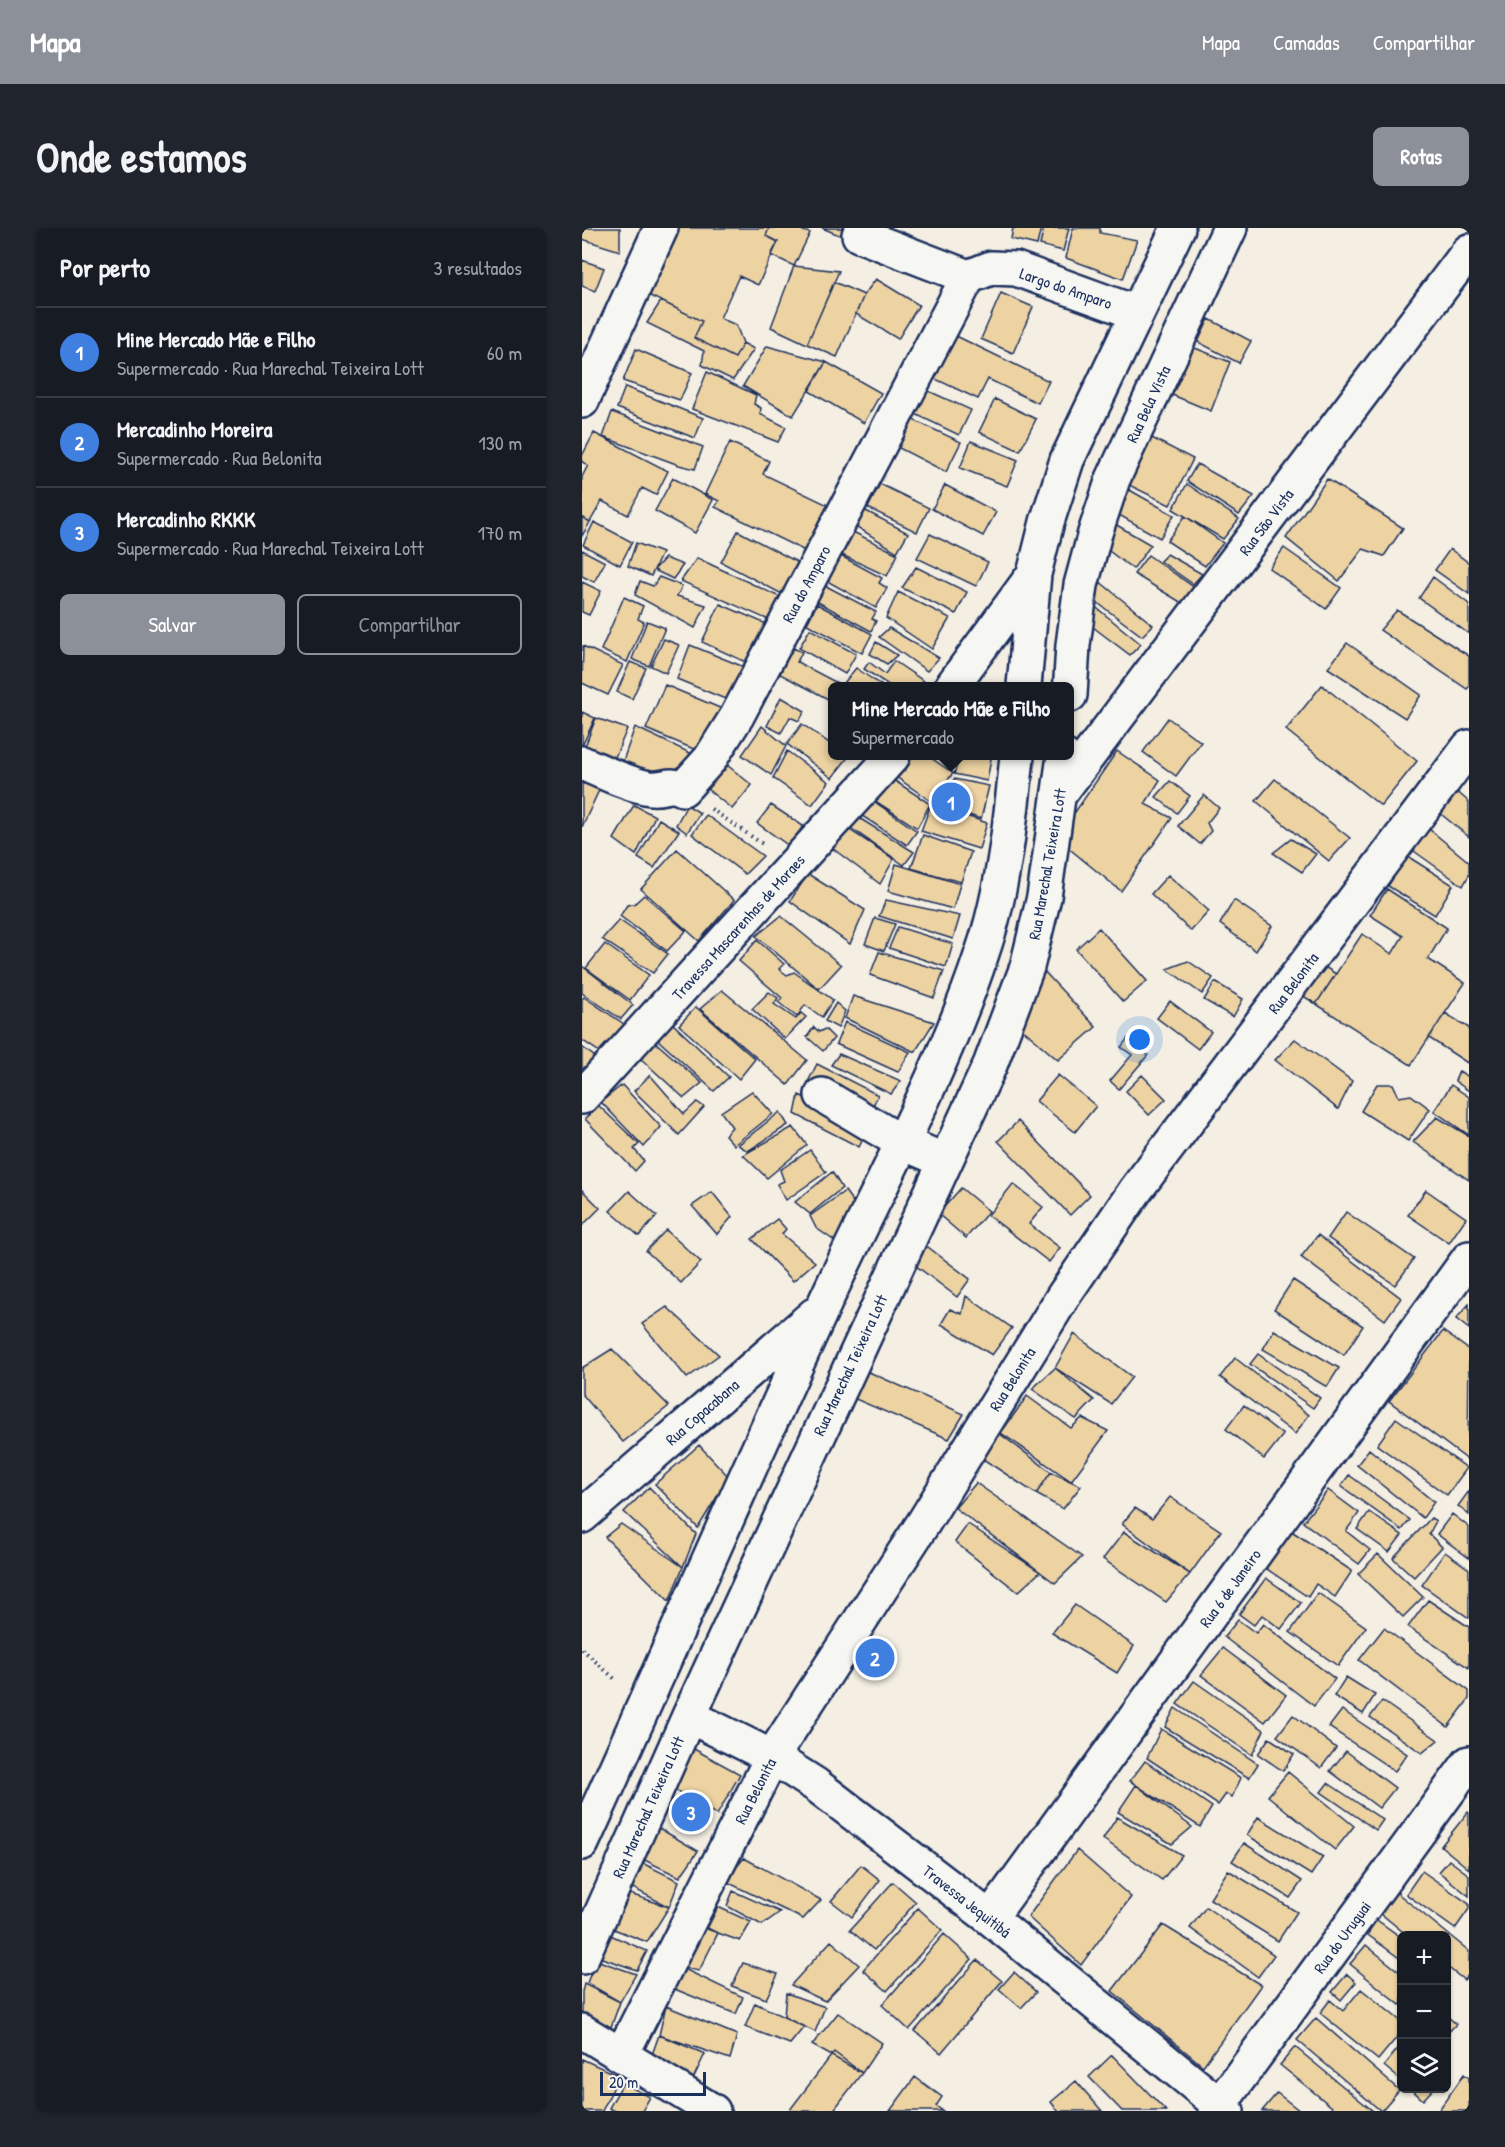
<!DOCTYPE html>
<html lang="pt">
<head>
<meta charset="utf-8">
<style>
	:root { --surface:#171b24; --page:#20242c; --text:#f1f3f6; --muted:#9ea1a6; --line:#363941; --accent:#8c9099 }
	body { margin:0; font-family:"Patrick Hand",sans-serif; background:var(--page); color:var(--text) }
	.controls { position:absolute; right:18px; bottom:18px; display:grid; overflow:hidden; border-radius:9px; box-shadow:0 2px 4px #0004 }
	.controls button { width:54px; height:54px; display:grid; place-items:center; padding:0; border:0; border-bottom:2px solid var(--line); background:var(--surface); color:var(--text); font:30px sans-serif }
	.scale { position:absolute; left:18px; bottom:15px; width:106px; box-sizing:border-box; padding-left:6px; border:3px solid #1b2f5e; border-top:0; font-size:16px; line-height:21px; white-space:nowrap; color:#1b2f5e; -webkit-text-stroke:4px #f6f6f2; paint-order:stroke }
	.you { position:absolute; left:558px; top:812px; width:21px; height:21px; margin:-15px; border:4px solid #fff; border-radius:50%; background:#1a73e8; box-shadow:0 0 0 9px #1a73e833 }
	.badge { display:grid; place-items:center; width:39px; height:39px; border-radius:50%; background:var(--accent); color:#fff; font-size:20px; font-weight:700 }
	.pin { position:absolute; translate:-50% -50%; border:3px solid #fff; box-shadow:0 2px 6px #0006 }
	.popup { position:absolute; left:246px; top:454px; width:246px; height:78px; box-sizing:border-box; display:grid; place-content:center; border-radius:9px; background:var(--surface); filter:drop-shadow(0 2px 4px #0005); font-size:20px; white-space:nowrap; color:var(--muted) }
	.popup b { font-size:22px; color:var(--text) }
	.popup::after { content:''; position:absolute; left:50%; top:100%; margin-left:-12px; border:12px solid transparent; border-top-color:var(--surface) }
	.list { margin:0; padding:0; list-style:none }
	h2 { display:flex; justify-content:space-between; align-items:center; height:78px; margin:0; padding:0 24px; font-size:26px }
	h2 small { font-size:20px; font-weight:400; color:var(--muted) }
	.list li { display:grid; grid-template-columns:39px 1fr auto; gap:18px; align-items:center; box-sizing:border-box; height:90px; padding:0 24px; border-top:2px solid var(--line) }
	.list b { display:block; font-size:22px; white-space:nowrap }
	.list p { margin:0; font-size:20px; white-space:nowrap; color:var(--muted) }
	.list em { font-size:20px; font-style:normal; color:var(--muted) }
	.actions { display:flex; gap:12px; padding:18px 24px }
	.actions a { flex:1; padding:14px 0; border:2px solid var(--accent); border-radius:9px; text-align:center; font-size:21px; color:var(--accent) }
	.actions .main { background:var(--accent); color:#fff }
	.icon { flex:none; width:33px; height:33px; fill:none; stroke:currentColor; stroke-width:2; stroke-linecap:round; stroke-linejoin:round }
	.map { position:relative; flex:none; width:887px; height:1883px; overflow:hidden; border-radius:9px }
	header { display:flex; align-items:center; gap:36px; box-sizing:border-box; height:84px; padding:0 30px; background:var(--accent); color:#fff }
	header strong { font-size:28px }
	nav { display:flex; gap:33px; margin-inline-start:auto; font-size:21px }
	.intro { display:flex; align-items:center; justify-content:space-between; box-sizing:border-box; height:144px; padding:0 36px }
	h1 { margin:0; font-size:42px }
	.button { padding:15px 27px; border-radius:9px; background:var(--accent); color:#fff; font-size:21px; font-weight:700 }
	main { display:flex; gap:36px; padding:0 36px }
	aside { flex:1; background:var(--surface); border-radius:9px; box-shadow:0 2px 4px #0004 }
	.map>svg:first-child { display:block }
	.building { fill:#edd3a2; stroke:#1b2f5e; stroke-width:1.5 }
	.lines { fill:none; stroke-linecap:round; stroke-linejoin:round }
	.minor-casing { stroke:#1b2f5e; stroke-width:38 }
	.path { stroke:#1b2f5e; stroke-width:4; stroke-dasharray:1.5 4.5; stroke-linecap:butt }
	.minor { stroke:#f6f6f2; stroke-width:33 }
	.labels { text-anchor:middle; dominant-baseline:central; stroke-width:5; stroke-linejoin:round; paint-order:stroke }
	.street-label { font-size:16px; fill:#1b2f5e; stroke:#f6f6f2 }
</style>
</head>
<body>
<header>
<strong>Mapa</strong>
<nav><a>Mapa</a><a>Camadas</a><a>Compartilhar</a></nav>
</header>
<div class="intro"><h1>Onde estamos</h1><a class="button">Rotas</a></div>
<main>
<aside>
<h2>Por perto<small>3 resultados</small></h2>
<ul class="list">
<li><span class="badge" style="background:#3f7fe0">1</span><div><b>Mine Mercado Mãe e Filho</b><p>Supermercado · Rua Marechal Teixeira Lott</p></div><em>60 m</em></li>
<li><span class="badge" style="background:#3f7fe0">2</span><div><b>Mercadinho Moreira</b><p>Supermercado · Rua Belonita</p></div><em>130 m</em></li>
<li><span class="badge" style="background:#3f7fe0">3</span><div><b>Mercadinho RKKK</b><p>Supermercado · Rua Marechal Teixeira Lott</p></div><em>170 m</em></li>
</ul>
<div class="actions"><a class="main">Salvar</a><a>Compartilhar</a></div>
</aside>
<div class="map">
<svg width="887" height="1883" viewBox="0 0 887 1883">
	<rect width="100%" height="100%" fill="#f4efe2"/>
	<filter id="ink" filterUnits="userSpaceOnUse"><feTurbulence type="fractalNoise" baseFrequency=".0167" numOctaves="2"/><feDisplacementMap in="SourceGraphic" scale="12" xChannelSelector="R" yChannelSelector="G"/><feConvolveMatrix kernelMatrix="1 2 1 2 8 2 1 2 1" color-interpolation-filters="sRGB"/></filter>
	<g filter="url(#ink)">
		<!-- building -->
		<path class="building" d="M0 0H38V23L0 11Z
			M94 0H187L184 8 196 14 176 57 157 48 138 90 154 97 161 115 153 130 112 110 120 93 62 65Z
			M187 0H221V3L228 5 212 38 189 27 196 14 184 8Z
			M240 0H262V9Z
			M431 0H459L455 17 429 11Z
			M462 0H487L481 23 458 17Z
			M491 0H518V5L555 12 541 51 484 30Z
			M0 32 22 40 13 63 0 58Z
			M212 38 257 43 225 116 189 99Z
			M294 51 337 77 316 111 274 86 282 67Z
			M252 54 282 67 255 129 225 116Z
			M419 65 451 79 431 125 399 111Z
			M79 73 120 93 112 110 153 130 161 115 172 121 151 152 120 137 122 123 65 95Z
			M627 91 669 113 657 135 616 114Z
			M368 105 467 153 456 175 406 151 396 171 347 148Z
			M185 118 244 134 211 188 161 158Z
			M608 118 648 134 629 183 588 166Z
			M54 121 110 145 98 172 41 153Z
			M244 134 299 165 282 195 227 163Z
			M125 144 174 167 172 176 179 180 178 186 204 199 196 214 110 181Z
			M43 159 121 190 113 210 35 180Z
			M342 161 389 182 377 207 331 185Z
			M413 171 454 191 438 223 397 204Z
			M30 184 121 219 113 241 97 237 21 209Z
			M327 190 379 214 364 244 313 218Z
			M12 205 86 243 74 267 60 260 46 287 20 273 8 294 0 289V249L6 237 0 234V228Z
			M564 207 611 231 588 277 541 254Z
			M389 213 436 232 425 258 378 240Z
			M148 214 187 233 181 246 246 277 223 323 133 279 137 273 123 266Z
			M615 236 672 268 657 287 605 253Z
			M91 250 131 272 113 305 73 283Z
			M745 251 821 300 802 328 781 321 757 353 704 310Z
			M298 256 347 280 335 304 286 280Z
			M605 256 657 291 641 311 591 281Z
			M363 257 414 284 401 308 350 281Z
			M544 260 592 287 578 310 530 283Z
			M282 282 326 305 315 324 275 299Z
			M603 288 641 315 623 338 585 313Z
			M0 289 8 294 0 308Z
			M12 294 50 314 38 337 1 317Z
			M533 296 569 317 551 341 523 320Z
			M156 303 219 336 202 367 139 334Z
			M271 304 316 326 305 348 260 327Z
			M348 306 406 334 394 358 335 330Z
			M54 315 80 325 69 348 46 338Z
			M702 320 759 360 744 381 687 340Z
			M868 321 887 335V366L853 342Z
			M0 322 23 334 12 354 0 348Z
			M585 326 620 346 611 356 578 333Z
			M566 327 613 360 600 375 552 346Z
			M259 328 300 350 297 355 305 360 294 380 245 353Z
			M83 330 101 337 91 351 72 342Z
			M115 330 200 370 189 393 99 353Z
			M334 339 385 364 374 386 320 360Z
			M77 349 100 358 95 368 124 377 113 400 53 367 58 353 71 358Z
			M851 349 887 376V406L837 370Z
			M517 353 571 397 560 408 505 367Z
			M0 354 19 363 7 387 0 384Z
			M244 358 294 384 290 391 294 393 289 403 234 373Z
			M316 364 368 390 350 421 304 390Z
			M42 369 61 378 56 391 62 394 45 434 19 422Z
			M505 372 559 416 548 427 503 393Z
			M138 376 189 398 170 437 120 414Z
			M235 376 290 406 280 425 225 396Z
			M815 382 887 428V459L885 461 798 402Z
			M65 393 83 400 67 438 50 431Z
			M307 400 357 430 345 443 297 409Z
			M228 401 274 426 263 446 217 420Z
			M82 411 97 417 84 445 69 438Z
			M294 414 315 427 305 436 288 426Z
			M765 415 839 467 823 490 746 440Z
			M108 417 162 439 148 473 95 451Z
			M1 418 41 437 26 467 0 455Z
			M211 420 220 424 215 434 259 457 258 458H250V473L198 446Z
			M312 433 343 454 340 458H308L282 441 287 434 303 446Z
			M48 434 64 440 50 471 35 464Z
			M274 440 300 458H268L262 455Z
			M83 457 145 483 126 527 64 501Z
			M740 457 835 533 799 578 704 502Z
			M199 469 223 483 217 493 208 489 199 505 185 498Z
			M0 484 13 490 0 518Z
			M14 490 45 501 28 541 0 526Z
			M586 490 619 514 594 548 561 524Z
			M220 496 250 517V528H267L250 550 205 516Z
			M180 498 204 518 189 547 160 527Z
			M53 499 121 531 88 553 37 544Z
			M205 523 247 554 230 577 191 550Z
			M535 523 578 552 563 576 590 590 539 663 484 618 491 587Z
			M323 528H346L371 545 350 574 310 546Z
			M366 528H407L409 531 405 553 372 546 375 537 364 530Z
			M145 537 170 557 150 581 125 561Z
			M304 547 348 576 335 600 287 569Z
			M372 551 407 558 399 591 353 576Z
			M693 551 768 610 747 633 674 573Z
			M588 553 608 568 595 585 574 569Z
			M0 555 18 560 0 599Z
			M872 561 887 574V609L854 582Z
			M622 567 637 580 625 595 629 603 618 616 596 598Z
			M284 568 335 603 325 617 274 584Z
			M349 576 405 595 397 621 339 603Z
			M52 577 73 588 54 627 32 611Z
			M105 577 118 585 105 605 94 597Z
			M189 577 221 598 207 618 175 595Z
			M124 587 181 628 163 646 110 606Z
			M272 587 332 624 322 637 266 598Z
			M77 591 97 603 72 640 56 630Z
			M847 601 887 634V647L881 658 829 621Z
			M268 602 312 631 298 656 250 620Z
			M341 607 389 624 379 654 329 640Z
			M709 611 734 626 720 644 691 625Z
			M95 621 152 672 117 713 59 661Z
			M825 628 871 657 853 687 806 658Z
			M314 636 378 656 371 681 306 663Z
			M226 646 283 682 268 716 208 673Z
			M586 647 627 683 609 703 569 666Z
			M805 661 865 700 846 731 883 755 829 837 734 776 780 706 810 726 821 708 788 687Z
			M62 667 104 703 85 723 38 688 45 677 52 676Z
			M304 672 378 688 371 711 297 688Z
			M652 672 690 698 674 723 638 696Z
			M199 688 259 737 237 761 174 708Z
			M293 690 313 696 302 723 283 716Z
			M37 692 86 726 71 745 20 711Z
			M316 699 371 716 364 739 307 720Z
			M517 700 565 753 541 774 494 721Z
			M175 712 202 736 197 741 205 747 212 744 251 772 240 789 223 777 215 789 196 774 200 770 157 733Z
			M23 716 67 747 48 772 4 740Z
			M297 724 362 743 352 770 288 747Z
			M606 733 631 750 620 766 585 741Z
			M738 736 754 746 734 776 718 766Z
			M0 738 51 777 39 791 0 765Z
			M459 740 514 799 476 832 438 799Z
			M633 754 661 771 651 789 622 772Z
			M140 762 225 832 206 857 118 781Z
			M187 764 196 770 192 776 214 791 219 785 224 789 203 811 170 781Z
			M271 768 352 794 333 824 263 790Z
			M2 769 45 798 19 825 0 812V771Z
			M588 773 629 804 616 821 575 790Z
			M254 775 263 783 256 800 243 793Z
			M114 779 173 831 157 851 97 797Z
			M863 785 887 800V836L847 810Z
			M263 794 328 824 316 844 254 816Z
			M90 795 147 849 132 863 76 812Z
			M232 799 237 804 243 801 252 810 241 823 225 809Z
			M546 810 566 827 537 861 528 853 550 827 539 819Z
			M713 811 770 853 756 881 693 832Z
			M72 813 120 855 102 870 58 830Z
			M0 819 17 832 7 846 0 840Z
			M257 826 319 853 309 866 249 837Z
			M235 836 296 867 287 886 225 856Z
			M877 843 887 849V863L873 853Z
			M68 847 102 886 115 874 122 879 97 907 52 863Z
			M476 847 514 878 493 904 454 873Z
			M560 847 584 871 567 887 544 863Z
			M795 856H811L817 869 829 867 848 881 826 913 779 883Z
			M40 857 79 899 62 919 19 874Z
			M869 857 887 869V907L852 883Z
			M170 863 191 886 152 917 143 907 150 899 139 884Z
			M217 867 287 899 277 919 213 886Z
			M16 877 57 916 52 921 62 933 53 943 3 891Z
			M198 884 206 897 166 923 156 917Z
			M855 889 887 908V952L831 914Z
			M436 893 508 967 488 987 416 913Z
			M211 899 225 917 185 950 161 927Z
			M228 922 244 944 204 972 195 956 202 953 198 942Z
			M250 944 260 960 228 986 213 974Z
			M431 956 461 979 447 996 478 1020 467 1034 406 987Z
			M379 960 407 983 384 1010 356 986Z
			M0 962 18 980 0 998Z
			M844 962 884 990 867 1015 826 987Z
			M47 963 75 988 57 1008 28 983Z
			M263 963 276 981 257 1016 234 1000 228 988Z
			M130 964 150 989 135 1006 110 978Z
			M764 984 832 1031 813 1057 746 1010Z
			M195 991 204 1001 200 1006 233 1034 211 1053 170 1011Z
			M84 1002 119 1034 99 1055 64 1023Z
			M736 1007 819 1070 803 1092 719 1029Z
			M342 1016 388 1051 375 1069 329 1034Z
			M711 1052 781 1098 762 1127 692 1081Z
			M384 1068 430 1100 410 1127 359 1096 368 1081 380 1086Z
			M887 1076V1101L874 1091Z
			M85 1079 137 1127 105 1150 60 1096Z
			M692 1102 757 1140 745 1159 681 1121Z
			M861 1103 887 1122 886 1232 807 1173Z
			M492 1106 550 1149 529 1176 473 1140Z
			M30 1121 87 1178 41 1214 0 1166V1140Z
			M676 1126 738 1170 731 1180 668 1136Z
			M653 1130 727 1187 713 1206 638 1149Z
			M473 1140 512 1172 494 1191 450 1161Z
			M280 1141 382 1186 367 1211 264 1167Z
			M445 1168 489 1200 500 1190 526 1203 489 1253 419 1205Z
			M662 1177 701 1207 682 1231 644 1201Z
			M814 1190 885 1240 865 1267 795 1217Z
			M414 1203 469 1244 454 1266 398 1229Z
			M117 1217 147 1249 116 1300 73 1256Z
			M787 1221 852 1274 841 1290 775 1237Z
			M469 1244 499 1258 481 1281 454 1266Z
			M767 1247 828 1292 820 1302 759 1258Z
			M394 1255 500 1329 473 1355 373 1280Z
			M67 1259 114 1306 101 1339 42 1284Z
			M746 1262 777 1285 764 1303 788 1322 777 1336 721 1294Z
			M887 1263V1287L876 1278Z
			M588 1269 639 1303 608 1346 540 1296 553 1280 570 1291Z
			M787 1284 820 1307 807 1324 775 1301Z
			M870 1286 887 1299V1330L855 1306Z
			M849 1290 854 1293 847 1306 860 1319 832 1349 811 1330Z
			M39 1296 101 1339 87 1373 23 1309Z
			M386 1296 458 1344 436 1364 373 1314Z
			M708 1302 770 1343 753 1369 734 1356 726 1369 682 1339Z
			M542 1304 608 1346 584 1374 521 1331Z
			M863 1324 887 1341V1390L840 1357Z
			M796 1326 841 1369 821 1389 776 1346Z
			M684 1350 719 1375 699 1401 680 1387 672 1397 657 1386Z
			M736 1365 784 1399 756 1438 708 1404Z
			M846 1372 887 1399V1440L826 1399Z
			M493 1377 552 1418 535 1445 470 1405Z
			M656 1392 674 1405 681 1396 753 1451 732 1478 642 1409Z
			M802 1400 887 1463V1471L866 1499 777 1432Z
			M641 1420 704 1467 683 1494 619 1447Z
			M764 1449 793 1467 781 1486 752 1468Z
			M612 1453 682 1502 670 1527 595 1476Z
			M800 1473 856 1512 840 1525 788 1489Z
			M593 1480 676 1536 667 1550 583 1499Z
			M760 1482 825 1526 813 1543 747 1499Z
			M711 1487 754 1520 739 1540 695 1508Z
			M579 1501 659 1550 650 1569 644 1566 636 1577 565 1530Z
			M687 1510 712 1526 701 1543 676 1526Z
			M110 1520 158 1546 135 1587 90 1560Z
			M764 1523 813 1560 797 1580 748 1543Z
			M563 1533 630 1579 618 1599 548 1553Z
			M706 1544 772 1598 753 1622 686 1568Z
			M746 1555 801 1592 794 1602 739 1564Z
			M554 1557 610 1599 590 1616 536 1584Z
			M886 1584 887 1585V1641L859 1618Z
			M535 1589 600 1627 580 1652 521 1611Z
			M676 1589 741 1629 729 1647 665 1607Z
			M70 1596 116 1623 98 1649 54 1628Z
			M662 1615 720 1653 708 1670 650 1633Z
			M495 1622 549 1669 499 1737 446 1689Z
			M162 1630 239 1672 221 1691 143 1653Z
			M867 1632 887 1647V1668L857 1644Z
			M56 1633 97 1653 87 1679 45 1657Z
			M279 1637 298 1652 270 1689 249 1673Z
			M646 1642 715 1684 696 1713 628 1671Z
			M840 1643 887 1676V1681L873 1701 824 1666Z
			M311 1654 334 1674 292 1722 268 1702Z
			M809 1660 887 1723V1746L882 1752 864 1738V1708H826L792 1680Z
			M39 1663 87 1679 65 1714 24 1698Z
			M151 1663 198 1684 180 1697 145 1678Z
			M136 1679 169 1694 158 1713 125 1701Z
			M624 1679 692 1727 676 1749 608 1700Z
			M336 1680 360 1702 305 1763 281 1742Z
			M792 1690 820 1710V1732L786 1707Z
			M119 1697 136 1705 117 1743 98 1739Z
			M581 1697 679 1757 621 1838 530 1763Z
			M26 1706 65 1723 55 1742 17 1729Z
			M362 1706 390 1731 327 1802 300 1777Z
			M249 1713 277 1737 243 1773 209 1757Z
			M784 1717 820 1746V1775L818 1777 768 1736Z
			M14 1732 54 1746 38 1774 5 1755Z
			M395 1732 420 1753 359 1825 333 1803Z
			M161 1735 196 1746 184 1771 150 1758Z
			M98 1739 161 1769 154 1786 90 1760Z
			M432 1744 454 1764 439 1780 417 1761Z
			M765 1746 774 1754 759 1772 750 1764Z
			M2 1756 38 1774 29 1799 0 1787V1764Z
			M779 1761 820 1794V1803L796 1832 738 1785 748 1772 761 1783Z
			M204 1765 243 1779 233 1804 202 1789Z
			M173 1775 222 1799 208 1816 163 1799Z
			M84 1778 155 1807 148 1831 77 1807Z
			M256 1785 300 1815 280 1845 230 1817Z
			M864 1787 874 1796 864 1807Z
			M734 1790 817 1862 799 1883 715 1812Z
			M77 1807 123 1826 108 1857 66 1838Z
			M818 1818 820 1819V1853L802 1838Z
			M713 1819 791 1883H755L698 1837Z
			M252 1824 280 1845 251 1883H207Z
			M530 1827 584 1883H540L507 1849Z
			M0 1831 37 1848 20 1883H0Z
			M882 1846 887 1850V1883H856Z
			M333 1849 360 1869 354 1878 361 1883H308Z
			M494 1853 520 1883H476L469 1874Z
			M41 1855 68 1869 60 1883H33L27 1880Z
			M828 1860H852L841 1872Z
			M695 1865 718 1883H680Z"/>
		<g class="lines">
			<defs>
				<path id="minor" d="M277 7 386 49 409 40 434 41 555 85
					M0 173 79 0
					M370 458 452 346
					M442 458 452 346 465 294 485 232 596 0
					M488 467 491 417 499 357 513 305 531 251 648 0
					M0 535C19 543 48 557 68 560 82 562 86 554 101 561L128 531 155 488 386 49
					M479 564 887 23
					M240 867 319 914 363 933
					M0 869 311 528
					M0 1288 232 1087
					M107 1488 190 1529 234 1557 408 1690 645 1883
					M0 1615C81 1438 158 1258 240 1081 294 963 359 849 400 725 421 665 429 591 435 528
					M408 1690 887 1030
					M0 1729 107 1488 408 837 445 739 462 669 482 528
					M0 1803 131 1883
					M40 1826 190 1529 342 1294 482 1067 553 963 887 519
					M633 1883 887 1535"/>
			</defs>
			<!-- minor casing -->
			<use href="#minor" class="minor-casing"/>
			<!-- path -->
			<path class="path" d="M129 581 182 617
				M0 1421 35 1453"/>
			<!-- minor -->
			<use href="#minor" class="minor"/>
		</g>
	</g>
	<g class="labels">
		<!-- street labels -->
		<g class="street-label">
			<text transform="translate(484 60) rotate(19)">Largo do Amparo</text>
			<text transform="translate(566 176) rotate(-65)">Rua Bela Vista</text>
			<text transform="translate(684 294) rotate(-53)">Rua São Vista</text>
			<text transform="translate(224 356) rotate(-62)">Rua do Amparo</text>
			<text transform="translate(465 636) rotate(-80)">Rua Marechal Teixeira Lott</text>
			<text transform="translate(156 699) rotate(-48)">Travessa Mascarenhas de Moraes</text>
			<text transform="translate(711 755) rotate(-53)">Rua Belonita</text>
			<text transform="translate(268 1137) rotate(-65)">Rua Marechal Teixeira Lott</text>
			<text transform="translate(430 1151) rotate(-58)">Rua Belonita</text>
			<text transform="translate(120 1184) rotate(-41)">Rua Copacabana</text>
			<text transform="translate(648 1360) rotate(-54)">Rua 6 de Janeiro</text>
			<text transform="translate(173 1563) rotate(-63)">Rua Belonita</text>
			<text transform="translate(66 1579) rotate(-66)">Rua Marechal Teixeira Lott</text>
			<text transform="translate(385 1673) rotate(38)">Travessa Jequitibá</text>
			<text transform="translate(760 1709) rotate(-54)">Rua do Uruguai</text>
		</g>
	</g>
</svg>
<div class="controls">
<button>+</button>
<button>−</button>
<button><svg class="icon" aria-label="layers" viewBox="0 0 24 24"><path d="M12 4l9 5-9 5-9-5zM3 14l9 5 9-5"/></svg></button>
</div>
<div class="scale">20 m</div>
<div class="you"></div>
<div class="pin badge" style="left:369px;top:574px;background:#3f7fe0">1</div>
<div class="popup"><b>Mine Mercado Mãe e Filho</b>Supermercado</div>
<div class="pin badge" style="left:293px;top:1430px;background:#3f7fe0">2</div>
<div class="pin badge" style="left:109px;top:1584px;background:#3f7fe0">3</div>
</div>
</main>
</body>
</html>
